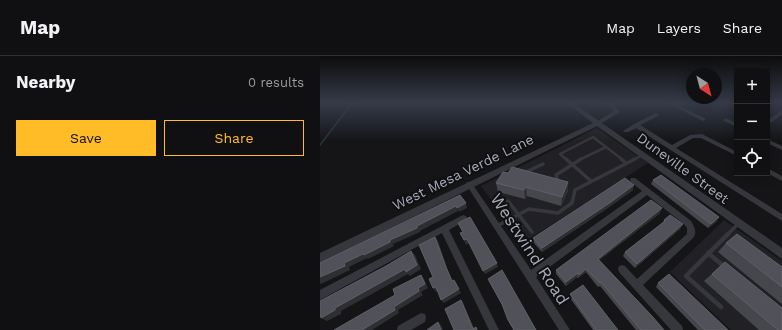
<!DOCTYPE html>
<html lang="en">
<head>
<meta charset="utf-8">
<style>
	:root { --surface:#101012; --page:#19191b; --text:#f1f3f6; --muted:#9c9d9f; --line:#303032; --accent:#ffbc26 }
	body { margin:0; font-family:"Work Sans",sans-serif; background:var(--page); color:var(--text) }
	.controls { position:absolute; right:12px; top:12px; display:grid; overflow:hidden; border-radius:0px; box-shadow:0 2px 10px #0003 }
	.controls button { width:36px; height:36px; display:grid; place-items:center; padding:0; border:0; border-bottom:1px solid var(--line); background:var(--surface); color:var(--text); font:20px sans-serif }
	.compass { position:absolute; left:366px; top:12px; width:36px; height:36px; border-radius:50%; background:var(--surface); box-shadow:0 2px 10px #0003; rotate:144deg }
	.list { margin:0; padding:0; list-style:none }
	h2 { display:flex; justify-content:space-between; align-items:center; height:52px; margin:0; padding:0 16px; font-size:17px }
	h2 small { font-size:13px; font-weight:400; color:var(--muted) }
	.actions { display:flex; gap:8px; padding:12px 16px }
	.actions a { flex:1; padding:9px 0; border:1px solid var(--accent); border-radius:0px; text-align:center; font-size:14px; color:var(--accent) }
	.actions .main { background:var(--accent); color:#111 }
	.icon { flex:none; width:22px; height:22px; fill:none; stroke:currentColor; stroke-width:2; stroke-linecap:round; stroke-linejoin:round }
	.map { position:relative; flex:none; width:462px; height:274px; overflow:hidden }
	header { display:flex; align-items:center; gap:24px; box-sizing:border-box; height:56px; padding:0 20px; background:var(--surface); border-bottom:1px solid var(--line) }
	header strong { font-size:19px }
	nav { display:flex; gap:22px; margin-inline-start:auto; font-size:14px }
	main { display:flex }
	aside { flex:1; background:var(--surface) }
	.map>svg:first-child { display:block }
	.built { fill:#212125 }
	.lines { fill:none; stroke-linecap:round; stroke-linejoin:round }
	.stream { stroke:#2a343d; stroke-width:1.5 }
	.service-far2 { stroke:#36373d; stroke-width:2.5 }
	.service-far1 { stroke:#36373d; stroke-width:3.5 }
	.service { stroke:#36373d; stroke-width:4.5 }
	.minor { fill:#36373d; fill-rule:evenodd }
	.tertiary { fill:#36373d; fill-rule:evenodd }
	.wall { fill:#46474d }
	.shaded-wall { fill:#2e2f33 }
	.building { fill:#515259; stroke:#5e6068 }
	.labels { text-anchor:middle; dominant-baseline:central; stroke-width:4; stroke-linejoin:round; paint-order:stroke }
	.street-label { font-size:14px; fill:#a6abb9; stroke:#101013 }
	.near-street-label { font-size:17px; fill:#a6abb9; stroke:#101013 }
</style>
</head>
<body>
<header>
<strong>Map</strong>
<nav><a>Map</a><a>Layers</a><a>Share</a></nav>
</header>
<main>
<aside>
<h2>Nearby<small>0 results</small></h2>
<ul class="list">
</ul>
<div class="actions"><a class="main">Save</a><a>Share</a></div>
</aside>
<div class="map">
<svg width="462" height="274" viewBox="0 0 462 274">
	<rect width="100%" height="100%" fill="#151518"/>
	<!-- built -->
	<path class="built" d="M277 72 328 107 203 187 161 130Z
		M404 164 462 205V274H411L350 216Z"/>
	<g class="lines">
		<!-- stream -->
		<path class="stream" d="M0 89 32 47"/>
		<!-- service-far2 -->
		<path class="service-far2" d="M247 104 240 98 273 81 303 104
			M259 104 286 91
			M313 104 323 99"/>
		<!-- service-far1 -->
		<path class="service-far1" d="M246 103 271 125
			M301 103 306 107
			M204 117 223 108
			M238 127 236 119 261 103
			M188 145 212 176
			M177 170 209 153 238 157 252 147 255 134 315 103
			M407 179 419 167"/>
		<!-- service -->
		<path class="service" d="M388 197 406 212
			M401 251 366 220 408 178"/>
		<!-- minor -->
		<path class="minor" d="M284 47C291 46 296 50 300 56L280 68H276V66L294 55 293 53Z
			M348 47H353L386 63 383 65 381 64Z
			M462 54V58L452 66H448V64Z
			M336 57 339 59 338 60 320 69 352 89 370 79 382 78 417 96V100L381 82H373L356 92 462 158V165L316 72 308 76H304L303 75 314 68Z
			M406 62 417 67V71L404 65 403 64Z
			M447 83 462 90V94L447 87Z
			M447 112 462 120V125L447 117Z
			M311 122H315L371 165C374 170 377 175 374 181L323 229 362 270 363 274H351L299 216 298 213 299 210 302 209 305 210 317 223 367 178V172L365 169 327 139 216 221 250 274H239L146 128 147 126H151L211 214 322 135 311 126 310 124Z
			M143 159 146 160 147 162 146 164 129 174 179 274H169L122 177 0 244V234Z
			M101 257 105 258 106 262 105 266 91 274H77L78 270Z"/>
		<!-- tertiary -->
		<path class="tertiary" d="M247 47H253L462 192V203L277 70 0 207V197L273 67Z"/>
	</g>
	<!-- wall -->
	<path class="wall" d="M333 124 396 166 388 172 331 128Z
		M176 127 248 135 241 150 207 140 205 143 178 136Z
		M313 134 289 151 222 196 213 186V182Z
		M340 157 279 204 344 274H316L280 230 278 231 266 216 258 222 257 221 246 230 236 218V214Z
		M344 164 360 173 315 212 303 200 305 196 343 167Z
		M406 187 462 211V248L398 196Z
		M405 206 462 274H439L384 225Z
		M168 223 216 274H194L190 267 183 251Z
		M338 227 408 274H378L336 231Z
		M250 238 298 274H273L250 242Z"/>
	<!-- shaded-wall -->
	<path class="shaded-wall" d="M248 126V135L241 150 242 141Z
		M314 129 313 134 289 151 222 196V192Z
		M206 131 207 140 205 143 204 134Z
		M146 147 147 152 139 156 137 152Z
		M136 150 138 155 100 175V176L73 188 74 190 48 203 47 202 29 211 30 214 1 228 0 227V221L24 207Z
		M342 152 340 157 276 207 278 203Z
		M399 161 396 166 388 172 391 168Z
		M363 168 360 173 315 212 317 208Z
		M115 181 118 185 128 215 135 229 132 225 126 211Z
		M147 183 149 187 146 189 144 184Z
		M91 195 95 199 101 213 90 220 88 218 21 255V258L7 265 1 262Z
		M177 207 178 211 165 218 163 215Z
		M266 213V216L258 222 259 219Z
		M258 217 257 221 246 230V226Z
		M101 219 104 223 108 232 101 236 103 239 78 254 79 257 52 274H42L74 251 98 232Z
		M134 224 141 237 124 247 121 244Z
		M116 231 119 234 116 236 113 232Z
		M141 244 143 247 155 274 153 273Z
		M118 266 121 269 123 274H121Z"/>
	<!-- building -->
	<path class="building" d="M192 111 248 126 242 141 206 131 204 134 176 127 183 116 188 117Z
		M341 119 399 161 391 168 333 124Z
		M305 122 314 129 291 146 222 192 213 182Z
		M140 139 146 147 137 152 136 150 97 170V172L70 184V186L44 199 43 198 24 207 25 210 0 221V207Z
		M331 144 342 152 278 203 332 260 344 274H321L281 226 280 227 266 213 259 219 258 217 246 226 236 214Z
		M350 159 363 168 317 208 305 196 345 165 344 164Z
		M150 161 177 207 163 215 147 183 144 184 140 177 143 176 138 167Z
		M417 178 462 211V231L406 187Z
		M115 181 126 211 132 225 134 224 139 233 121 244 116 231 113 232 109 223 113 221 99 189Z
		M91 195 97 209 86 216 85 213 15 252V254L1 262 0 257V245L66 210Z
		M405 206 462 252V274H458L392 218Z
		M182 214 216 274H194L188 264 182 248 168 223Z
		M349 218 408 274H385L338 227Z
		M101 219 105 228 98 232 99 235 74 251 75 254 42 274H14L75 239 73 233Z
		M263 229 298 274H276L250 238Z
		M141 244 153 273 156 271 157 274H134L125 253Z
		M118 266 121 274H107Z"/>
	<!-- sky -->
	<linearGradient id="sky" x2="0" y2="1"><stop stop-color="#0c0c0d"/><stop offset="0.55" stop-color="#353b48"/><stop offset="1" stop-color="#353b48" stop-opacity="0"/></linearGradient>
	<rect width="462" height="85" fill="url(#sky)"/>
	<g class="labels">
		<!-- street labels -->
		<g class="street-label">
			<text transform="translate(363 112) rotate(36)">Duneville Street</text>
			<text transform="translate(143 116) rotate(-26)">West Mesa Verde Lane</text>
		</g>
		<!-- near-street labels -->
		<g class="near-street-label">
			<text transform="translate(210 193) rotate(57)">Westwind Road</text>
		</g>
	</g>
</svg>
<div class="controls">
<button>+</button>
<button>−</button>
<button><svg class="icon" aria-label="locate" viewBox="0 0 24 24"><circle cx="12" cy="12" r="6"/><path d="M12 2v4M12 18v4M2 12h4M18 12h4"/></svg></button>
</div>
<svg class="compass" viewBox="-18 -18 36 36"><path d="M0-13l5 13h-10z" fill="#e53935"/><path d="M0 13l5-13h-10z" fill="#9c9d9f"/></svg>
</div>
</main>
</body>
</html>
